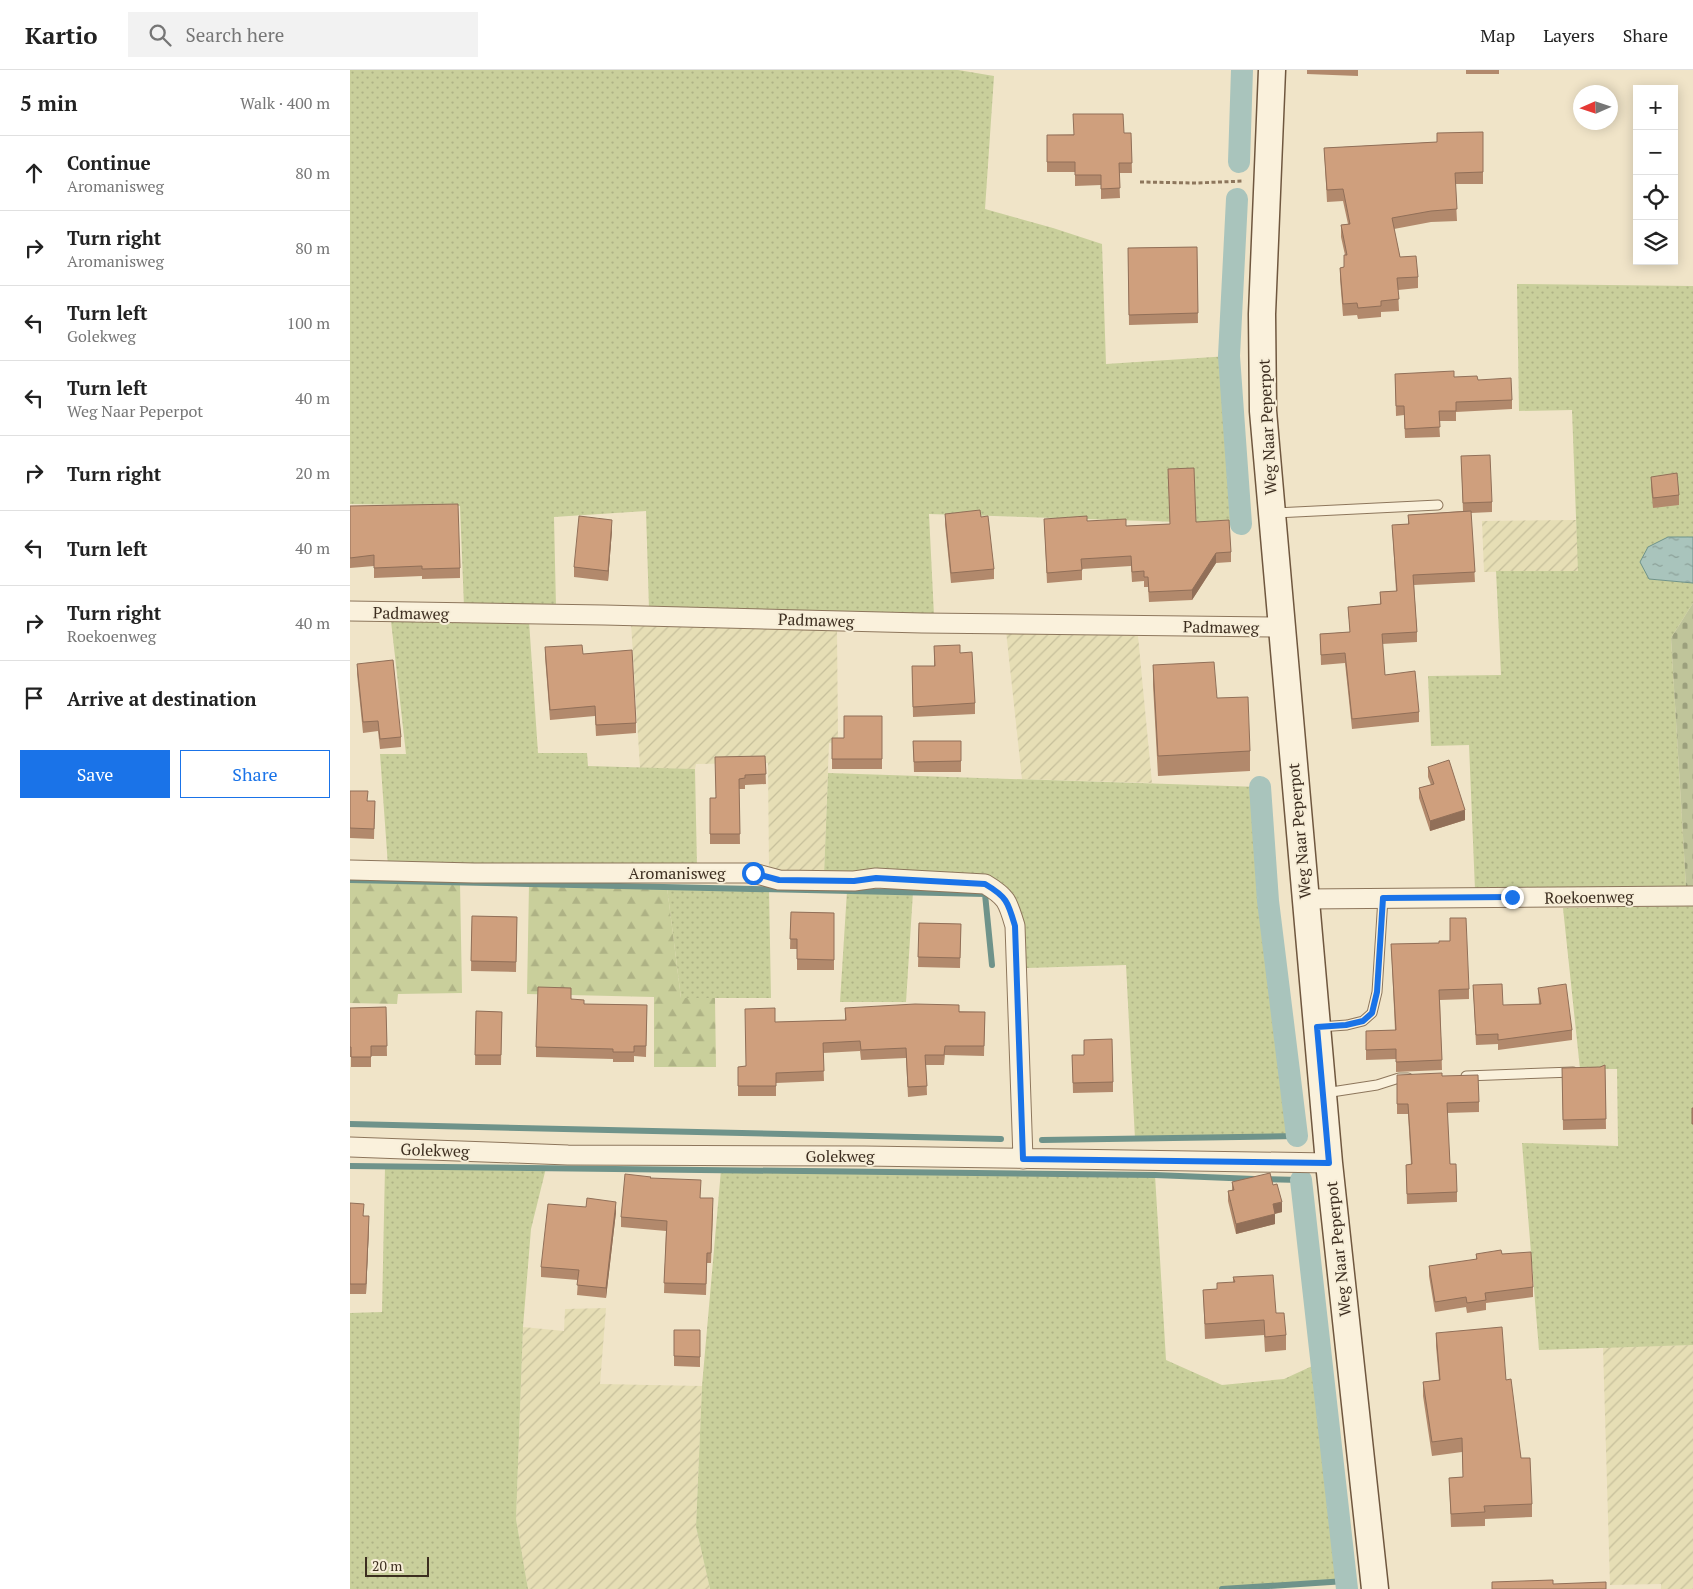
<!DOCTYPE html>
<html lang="en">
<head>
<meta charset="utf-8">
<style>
	:root { --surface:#fff; --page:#f2f2f2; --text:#222; --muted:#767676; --line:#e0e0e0; --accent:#1a73e8 }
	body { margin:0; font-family:"PT Serif",serif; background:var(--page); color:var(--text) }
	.controls { position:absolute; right:15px; top:15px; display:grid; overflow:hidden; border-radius:0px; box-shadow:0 2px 12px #0003 }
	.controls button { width:45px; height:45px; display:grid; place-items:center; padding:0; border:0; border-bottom:1px solid var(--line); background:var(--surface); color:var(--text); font:25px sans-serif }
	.compass { position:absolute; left:1223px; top:15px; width:45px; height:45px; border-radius:50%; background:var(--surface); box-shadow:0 2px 12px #0003; rotate:267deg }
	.scale { position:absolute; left:15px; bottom:12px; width:64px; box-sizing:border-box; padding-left:5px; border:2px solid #3d2e20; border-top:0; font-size:14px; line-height:18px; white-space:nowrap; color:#3d2e20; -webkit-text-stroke:4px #f7eed8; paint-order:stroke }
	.stop { position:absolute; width:15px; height:15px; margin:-11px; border:4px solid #1a73e8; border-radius:50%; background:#fff }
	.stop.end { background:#1a73e8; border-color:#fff; box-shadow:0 1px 5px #0008 }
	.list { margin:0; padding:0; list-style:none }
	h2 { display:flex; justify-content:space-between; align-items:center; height:65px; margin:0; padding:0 20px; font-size:21px }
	h2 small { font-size:16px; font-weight:400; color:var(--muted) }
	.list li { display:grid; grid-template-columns:32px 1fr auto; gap:15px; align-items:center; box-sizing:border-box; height:75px; padding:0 20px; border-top:1px solid var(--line) }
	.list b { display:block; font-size:19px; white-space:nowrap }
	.list p { margin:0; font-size:16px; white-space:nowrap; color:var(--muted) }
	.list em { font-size:16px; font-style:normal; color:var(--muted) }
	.actions { display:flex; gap:10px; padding:15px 20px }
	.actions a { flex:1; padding:11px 0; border:1px solid var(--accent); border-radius:0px; text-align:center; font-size:18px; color:var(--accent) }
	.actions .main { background:var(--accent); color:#fff }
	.icon { flex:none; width:28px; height:28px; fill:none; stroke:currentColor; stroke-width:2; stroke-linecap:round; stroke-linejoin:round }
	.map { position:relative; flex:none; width:1343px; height:1519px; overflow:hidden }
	header { display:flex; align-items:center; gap:30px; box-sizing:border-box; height:70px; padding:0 25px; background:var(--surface); border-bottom:1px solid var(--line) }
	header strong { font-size:24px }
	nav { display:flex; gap:28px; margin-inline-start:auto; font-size:18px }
	.search { width:350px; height:45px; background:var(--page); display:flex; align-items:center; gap:12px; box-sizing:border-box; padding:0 18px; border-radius:0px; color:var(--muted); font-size:19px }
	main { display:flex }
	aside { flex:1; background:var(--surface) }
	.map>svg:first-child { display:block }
	.farmland { fill:url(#farmland-furrows) }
	.grass { fill:url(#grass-dots) }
	.forest { fill:url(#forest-firs) }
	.cemetery { fill:url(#cemetery-stones) }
	.water { fill:url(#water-ripples); stroke:#6f938a }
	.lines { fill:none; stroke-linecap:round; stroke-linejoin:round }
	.stream { stroke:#6f938a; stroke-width:6 }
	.canal { stroke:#a9c4bc; stroke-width:22 }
	.lane-casing { stroke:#8d765c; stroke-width:11 }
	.street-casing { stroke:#8d765c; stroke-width:21 }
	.secondary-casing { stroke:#6f573f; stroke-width:29 }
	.path { stroke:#8d765c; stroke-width:3; stroke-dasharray:4 2.5; stroke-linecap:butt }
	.lane { stroke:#faf1dc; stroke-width:9 }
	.street { stroke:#faf1dc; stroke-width:19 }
	.secondary { stroke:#faf1dc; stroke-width:26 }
	.wall { fill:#b2896c }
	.shaded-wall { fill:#916f58 }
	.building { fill:#cf9f7d; stroke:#916f58 }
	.route { stroke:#1a73e8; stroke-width:6 }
	.labels { text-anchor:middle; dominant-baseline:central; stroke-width:4; stroke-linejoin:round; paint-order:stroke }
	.street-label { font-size:16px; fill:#3d2e20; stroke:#f7eed8 }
</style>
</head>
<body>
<header>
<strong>Kartio</strong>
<div class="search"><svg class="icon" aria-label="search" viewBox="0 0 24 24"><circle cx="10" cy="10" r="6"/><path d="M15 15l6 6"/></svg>Search here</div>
<nav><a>Map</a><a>Layers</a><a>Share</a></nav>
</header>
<main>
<aside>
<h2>5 min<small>Walk · 400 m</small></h2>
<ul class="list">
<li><svg class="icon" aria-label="ahead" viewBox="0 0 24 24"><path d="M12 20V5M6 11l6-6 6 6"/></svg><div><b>Continue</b><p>Aromanisweg</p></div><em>80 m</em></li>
<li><svg class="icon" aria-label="right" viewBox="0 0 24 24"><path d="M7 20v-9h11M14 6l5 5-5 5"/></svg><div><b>Turn right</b><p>Aromanisweg</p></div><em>80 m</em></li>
<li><svg class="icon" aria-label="left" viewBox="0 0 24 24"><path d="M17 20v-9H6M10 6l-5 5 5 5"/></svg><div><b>Turn left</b><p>Golekweg</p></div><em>100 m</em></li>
<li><svg class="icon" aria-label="left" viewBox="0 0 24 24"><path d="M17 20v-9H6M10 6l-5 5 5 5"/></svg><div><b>Turn left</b><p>Weg Naar Peperpot</p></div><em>40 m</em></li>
<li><svg class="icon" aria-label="right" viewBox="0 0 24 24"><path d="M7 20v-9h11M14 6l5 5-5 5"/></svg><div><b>Turn right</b></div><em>20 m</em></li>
<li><svg class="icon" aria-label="left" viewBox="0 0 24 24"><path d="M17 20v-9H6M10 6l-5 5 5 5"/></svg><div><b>Turn left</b></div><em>40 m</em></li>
<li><svg class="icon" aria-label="right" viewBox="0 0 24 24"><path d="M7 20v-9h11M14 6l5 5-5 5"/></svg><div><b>Turn right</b><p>Roekoenweg</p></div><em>40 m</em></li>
<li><svg class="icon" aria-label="arrive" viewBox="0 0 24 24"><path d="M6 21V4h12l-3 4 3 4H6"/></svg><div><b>Arrive at destination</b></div></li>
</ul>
<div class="actions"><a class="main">Save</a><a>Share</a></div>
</aside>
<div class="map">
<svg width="1343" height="1519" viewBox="0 0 1343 1519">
	<defs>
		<pattern id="farmland-furrows" width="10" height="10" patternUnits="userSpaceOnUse" patternTransform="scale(1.25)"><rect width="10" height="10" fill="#e6deb5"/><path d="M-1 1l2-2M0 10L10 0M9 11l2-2" fill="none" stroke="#c6bf9b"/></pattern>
		<pattern id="grass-dots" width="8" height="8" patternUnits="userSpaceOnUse" patternTransform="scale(1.25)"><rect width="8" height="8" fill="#c9cf9b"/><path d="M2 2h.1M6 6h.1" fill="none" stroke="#aeb285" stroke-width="1.8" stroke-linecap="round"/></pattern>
		<pattern id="forest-firs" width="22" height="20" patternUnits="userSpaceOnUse" patternTransform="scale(1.25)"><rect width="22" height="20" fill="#c9cf9b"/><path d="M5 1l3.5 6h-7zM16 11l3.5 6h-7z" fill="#aeb285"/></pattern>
		<pattern id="cemetery-stones" width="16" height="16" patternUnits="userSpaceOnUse" patternTransform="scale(1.25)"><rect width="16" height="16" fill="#bfc49a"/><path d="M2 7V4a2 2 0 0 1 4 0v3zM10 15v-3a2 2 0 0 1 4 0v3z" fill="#9ca07d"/></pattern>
		<pattern id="water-ripples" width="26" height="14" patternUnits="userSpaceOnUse" patternTransform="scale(1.25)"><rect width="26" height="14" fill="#a9c4bc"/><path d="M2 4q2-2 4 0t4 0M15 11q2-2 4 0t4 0" fill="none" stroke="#8ba098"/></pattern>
	</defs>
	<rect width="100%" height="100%" fill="#f0e4c8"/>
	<!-- farmland -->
	<path class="farmland" d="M1226 450 1229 501 1134 502 1132 451Z
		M281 553 487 559 488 673H479L474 805 419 802 418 693 346 694 345 699 290 698Z
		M656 561 788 566 802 713 672 709Z
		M256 1238 250 1314 352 1316 346 1457 360 1519H178L166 1449 173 1257 214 1261 215 1239Z
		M1343 1275V1519H1311V1514L1260 1515 1253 1277Z"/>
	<!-- grass -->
	<path class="grass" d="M0 0H608L644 6 635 139 703 158 752 174 756 294 879 286 891 454 579 444 584 546 299 539 296 441 204 447 206 537H114L110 436 0 434Z
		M1167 214 1343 216V467H1318L1300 509 1343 513V533L1321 568 1336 816 1125 820 1119 675 1081 676 1078 606 1151 605 1146 501H1228L1222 340 1169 341Z
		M41 551H179L188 683H237L238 696 345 699 347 798 38 796 30 684H56Z
		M478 703 910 717 918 831 947 1066 785 1069 776 895 676 898 673 858 652 817 474 805Z
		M317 817 419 819 421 928H331Z
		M497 821 563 822 556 932H490Z
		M1343 836V1275L1189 1280 1172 1073 1268 1076 1267 999H1230L1213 838Z
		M35 1097 196 1098 181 1159 173 1257 166 1449 178 1519H0V1243L32 1242Z
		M371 1100 805 1105 816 1290 872 1315 934 1309 971 1292 996 1511 872 1519H360L346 1457 352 1316Z"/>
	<!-- forest -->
	<path class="forest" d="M0 810 110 813 112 923 48 924 47 934 0 933Z
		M179 814 317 817 331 928H365L366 997H304V927L177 924Z"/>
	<!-- cemetery -->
	<path class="cemetery" d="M1343 533V816H1336L1321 568Z"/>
	<!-- water -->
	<path class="water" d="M1318 467H1343V513L1299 509 1290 492 1298 477Z"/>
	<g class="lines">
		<!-- stream -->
		<path class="stream" d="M0 810 635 824 642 895
			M0 1054 651 1069
			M692 1070 947 1066
			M0 1096 805 1105 904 1109
			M914 1109 951 1110
			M872 1519 996 1511"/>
		<!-- canal -->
		<path class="canal" d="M889 92 892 0
			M887 129 879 286 891 454
			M910 717 918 831 947 1066
			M951 1110 997 1519"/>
		<defs>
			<path id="lane" d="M925 443 1088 435
				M969 957 997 955 1013 951 1022 943 1027 922 1033 828
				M1116 1006 1223 1002
				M975 1023 1027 1015 1049 1008H1058"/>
			<path id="street" d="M0 541 254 545 572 553 932 557
				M0 800 124 803H403L429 810 504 811 526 808 635 814C657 827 658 832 665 856L673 1089
				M955 829 1343 826
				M0 1077 218 1085 514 1086 979 1093"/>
			<path id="secondary" d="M922 0 912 244 913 341 979 1093 1025 1519"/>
		</defs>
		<!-- lane casing -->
		<use href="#lane" class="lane-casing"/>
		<!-- street casing -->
		<use href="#street" class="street-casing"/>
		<!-- secondary casing -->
		<use href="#secondary" class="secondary-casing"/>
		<!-- path -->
		<path class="path" d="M790 112 846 113 894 111"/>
		<!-- lane -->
		<use href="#lane" class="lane"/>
		<!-- street -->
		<use href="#street" class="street"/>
		<!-- secondary -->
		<use href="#secondary" class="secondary"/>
	</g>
	<!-- wall -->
	<path class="wall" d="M957 0H1008V6L957 4Z
		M1116 0H1149V4H1116Z
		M1133 62V114H1105L1107 151 1081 152 1044 159 1050 187 1068 207V218L1048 220 1049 241 1031 242V247L1008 249 1007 245 993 246 990 209V198L994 197V185H995L991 167V155L998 154 993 131 977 132 974 78 1087 72Z
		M781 63 782 103H769L770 128 751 129V115L725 116V102H697V65Z
		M847 177 848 253 779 255 778 178Z
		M1045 304 1104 307 1128 310 1162 330V339L1106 342V351H1089L1090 367 1055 368 1054 345 1046 346Z
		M1111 386 1142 432V442L1121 443 1125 512 1064 515 1067 562V572L1032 574 1035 605 1069 642V652L1002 659 995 593 971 595 970 564 1000 562 998 537 1030 534V522L1046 521 1042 455 1058 454V445L1113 441Z
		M818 399 846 452 881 482V492L866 493 842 530 799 532 798 517H794V511L782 512 781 496 732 499V510L697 513 694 449 737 451 776 456 820 454Z
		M1301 407 1329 425V435L1303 438 1301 417Z
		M0 436 110 498V508L72 509V506L24 508V496L0 498Z
		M595 444 631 447 644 499V509L601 513 595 454Z
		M262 460 258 511 224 507V497Z
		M584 576 610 583 625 633V644L563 647 562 596H584Z
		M195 577 233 584 286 653V663L246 666 245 646 200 650 195 587Z
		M7 594 51 667V677L30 679 28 661 13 663 7 604Z
		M803 595 867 628 900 681V701L808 706 803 615Z
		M532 646V699H482V668H494Z
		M563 671H611V702H564Z
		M415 686 416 714 395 715V719H389L390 774H360V728H365Z
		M1078 697 1115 750 1080 761 1069 728V718L1081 715 1078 707Z
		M0 721 18 731H25L24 769 0 768Z
		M441 842 484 843V900H447V879H440Z
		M122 846 167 847 166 902 121 901Z
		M569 853 611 854 610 898 568 897Z
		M1041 874 1119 919V929L1090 930 1092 1000 1046 1002V989L1016 990V961L1045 960Z
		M1123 915 1153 935 1189 934 1188 918 1222 960V970L1148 980V974L1126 975Z
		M221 929 234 934 297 935 296 987 284 986V992H263V989L186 987V977Z
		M36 937 37 986H21V997H1V987H0V938Z
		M495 938 635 942 634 986 595 985 594 995H576L577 1025 558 1027 556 988 511 990 510 981 473 983 474 1011 426 1013V1026H388V997L396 996 425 952 495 950Z
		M126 941 152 942 151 995H125Z
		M722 985H734L763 1012V1022L723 1023Z
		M1255 995 1256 1059 1213 1060 1212 998 1250 997Z
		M1047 1005 1092 1006 1129 1032V1042L1097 1043 1100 1094 1107 1122V1132L1057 1134 1056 1095 1061 1094 1058 1044H1047Z
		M301 1108 351 1128 363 1138 361 1193H357L356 1225 314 1223 316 1161 271 1157V1147Z
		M882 1112 923 1115 932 1142 925 1144V1154L886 1164 878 1131V1121L882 1120Z
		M0 1133 14 1146 19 1156 16 1224H0Z
		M266 1142 256 1228 227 1225 228 1210 191 1207V1197Z
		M1126 1184H1152L1183 1217V1227L1136 1233V1240L1117 1243 1116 1237 1085 1242 1079 1206V1196L1126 1190Z
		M883 1207 926 1243 936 1265V1280L915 1282 914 1265 855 1269 853 1220 867 1219 883 1212Z
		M324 1260H350V1297L324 1296Z
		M1086 1263 1156 1310 1171 1388 1182 1434V1447L1135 1449V1456L1101 1457 1099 1408 1113 1407 1112 1382 1082 1386 1073 1326V1312L1089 1310 1086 1276Z"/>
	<!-- shaded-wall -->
	<path class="shaded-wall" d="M262 450V460L258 511V501Z
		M866 483V493L842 530V520Z
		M1115 740V750L1080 761V751Z
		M266 1132V1142L256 1228V1218Z
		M932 1132V1142L923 1144V1134Z
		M925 1144V1154L886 1164V1154Z
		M19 1146V1156L16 1224V1214Z"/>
	<!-- building -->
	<path class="building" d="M723 44H773L774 63H781L782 93H769L770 118 751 119V105H725V92H697V65H724Z
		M1133 62V102L1105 103 1107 139 1081 141 1042 148 1050 187 1066 186 1068 207 1047 208 1049 229 1031 231V236L1008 238 1007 233 993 234 990 198 994 197V185H997L991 155 1000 154 993 119 977 120 974 78 1087 72V63Z
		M847 177 848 243 779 245 778 178Z
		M1104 301V307L1127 306 1128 310 1161 308 1162 330 1106 332V341H1089L1090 357 1055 359 1054 336H1046L1045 304Z
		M1140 385 1142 432 1113 433 1111 386Z
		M844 398 846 452 879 450 881 482 866 483 842 520 799 522 798 507H794V501L782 502 781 486 731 489 732 500 697 503 694 449 737 446V451L776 449V456L820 454 818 399Z
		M1327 403 1329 425 1303 428 1301 407Z
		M108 434 110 498 72 499V496L24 498V485L0 488V436Z
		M630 440 631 447 638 446 644 499 601 503 595 444Z
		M1121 441 1125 502 1063 505 1067 562 1032 564 1035 605 1065 601 1069 642 1002 649 995 583 971 585 970 564 1000 562 998 537 1031 534 1030 522 1047 521 1042 455 1059 454 1058 445Z
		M229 446 262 450 258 501 224 497Z
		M232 575 233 584 282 580 286 653 246 655 245 636 200 640 195 577Z
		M610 575V583L622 582 625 633 563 637 562 596H585L584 576Z
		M43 590 51 667 30 669 28 651 13 652 7 594Z
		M864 592 867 628 898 627 900 681 808 686 803 595Z
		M494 646H532V689H482V668H494Z
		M563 671H611V691L564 692Z
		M415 686 416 704 395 705V708L389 709 390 764H360V728H366L365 687Z
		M1099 690 1115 740 1080 751 1069 718 1084 714 1078 697Z
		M0 721H18L17 731H25L24 759 0 758Z
		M441 842 484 843V890L447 889V869H440Z
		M122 846 167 847 166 892 121 891Z
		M1100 848H1116L1119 919 1089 920 1092 990 1046 992V979L1016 980V961L1046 960 1041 874 1089 873V871H1100Z
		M569 853 611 854 610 888 568 887Z
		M1152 914 1153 935 1191 934 1188 918 1216 914 1222 960 1148 970V964L1126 965 1123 915Z
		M188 917 221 918V929L234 930V934L297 935 296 976H284V982H263V979L186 977Z
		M565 934 609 935V942H635L634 976H595L594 985H575L577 1016 558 1017 556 978 511 980 510 971 473 973 474 1001 426 1003V1016H388V997L396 996 395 939 425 938V952L496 950 495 938Z
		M36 937 37 976H21V987H1V977H0V938Z
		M126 941 152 942 151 985H125Z
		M762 969 763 1012 723 1013 722 985H734V970Z
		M1255 995 1256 1049 1213 1050 1212 998 1250 997Z
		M1092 1003V1006L1128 1005 1129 1032 1097 1033 1100 1094H1106L1107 1122 1057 1124 1056 1095 1062 1094 1058 1034H1047V1005Z
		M1342 1038H1343V1054H1342Z
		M920 1103 923 1115 927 1114 932 1132 923 1134 925 1144 886 1154 878 1121 884 1120 882 1112Z
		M275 1104 301 1107 300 1108 351 1110 350 1128H363L361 1183H357L356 1214 314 1213 317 1151 271 1147Z
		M237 1128 266 1132 256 1218 227 1215 229 1200 191 1197 198 1134 236 1137Z
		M0 1133 14 1134 13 1146H19L16 1214H0Z
		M1151 1180 1152 1184 1181 1182 1183 1217 1135 1223 1136 1230 1117 1233 1116 1227 1085 1232 1079 1196 1127 1189 1126 1184Z
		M923 1205 926 1243H934L936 1265 915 1267 914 1250 855 1254 853 1220 867 1219V1213L885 1212 883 1207Z
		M1152 1257 1156 1310 1161 1309 1171 1388H1180L1182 1434 1134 1436 1135 1442 1101 1444 1099 1408 1113 1407 1112 1368 1082 1372 1073 1312 1090 1310 1086 1263Z
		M324 1260H350V1287L324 1286Z
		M1203 1510V1514L1256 1512V1519H1142V1512Z"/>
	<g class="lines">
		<!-- route -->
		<path class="route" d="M403 803 429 810 504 811 526 808 635 814C657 827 658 832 665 856L673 1089 979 1093 967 957 996 955 1013 951 1022 943 1027 922 1033 828 1162 827"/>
	</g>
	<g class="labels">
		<!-- street labels -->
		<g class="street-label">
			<text transform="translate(917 357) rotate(-93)">Weg Naar Peperpot</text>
			<text transform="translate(61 543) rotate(1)">Padmaweg</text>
			<text transform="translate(466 550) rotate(2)">Padmaweg</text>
			<text transform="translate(871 557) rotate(1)">Padmaweg</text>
			<text transform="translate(949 761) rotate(-95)">Weg Naar Peperpot</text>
			<text x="327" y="803">Aromanisweg</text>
			<text transform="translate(1239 827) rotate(-1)">Roekoenweg</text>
			<text transform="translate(85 1080) rotate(2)">Golekweg</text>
			<text x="490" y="1086">Golekweg</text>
			<text transform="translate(988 1179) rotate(-96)">Weg Naar Peperpot</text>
		</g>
	</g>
</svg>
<div class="controls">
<button>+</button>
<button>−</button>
<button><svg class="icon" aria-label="locate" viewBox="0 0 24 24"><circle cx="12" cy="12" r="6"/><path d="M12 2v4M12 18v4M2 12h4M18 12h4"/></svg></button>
<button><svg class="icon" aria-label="layers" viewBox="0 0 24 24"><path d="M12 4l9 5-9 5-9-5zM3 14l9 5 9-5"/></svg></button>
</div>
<svg class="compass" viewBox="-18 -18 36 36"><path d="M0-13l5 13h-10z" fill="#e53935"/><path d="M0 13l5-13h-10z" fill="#767676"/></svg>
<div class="scale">20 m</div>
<div class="stop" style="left:403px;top:803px"></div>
<div class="stop end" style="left:1162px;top:827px"></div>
</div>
</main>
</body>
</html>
